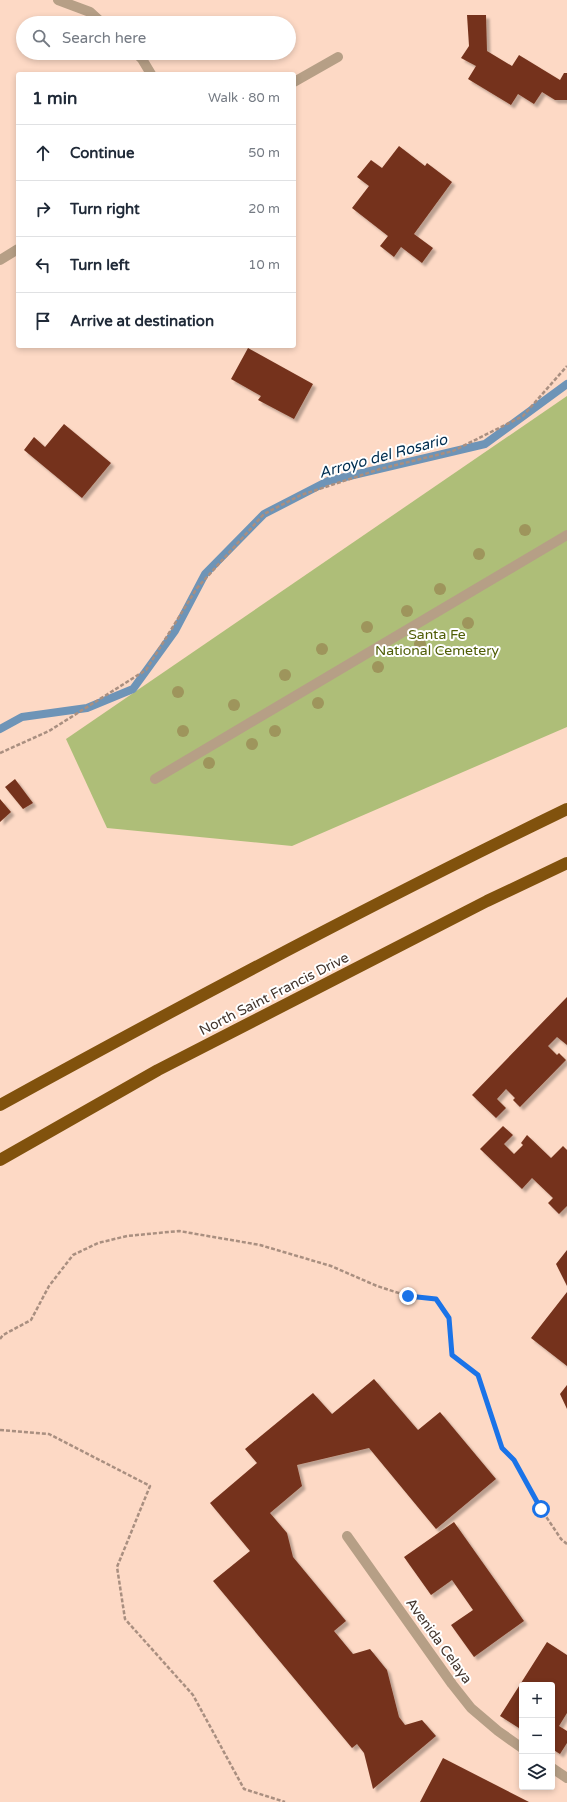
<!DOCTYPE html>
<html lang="en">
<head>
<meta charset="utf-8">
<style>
	:root { --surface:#fff; --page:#f6f6f7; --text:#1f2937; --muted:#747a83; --line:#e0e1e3 }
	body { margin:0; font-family:"Varela Round",sans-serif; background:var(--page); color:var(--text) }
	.controls { position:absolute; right:12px; bottom:12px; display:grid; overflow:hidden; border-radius:4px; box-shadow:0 2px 6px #0003 }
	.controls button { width:36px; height:36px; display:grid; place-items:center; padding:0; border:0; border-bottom:1px solid var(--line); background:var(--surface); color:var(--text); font:20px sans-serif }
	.stop { position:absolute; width:12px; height:12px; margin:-9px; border:3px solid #1a73e8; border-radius:50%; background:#fff }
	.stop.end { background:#1a73e8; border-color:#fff; box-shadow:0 1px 4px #0008 }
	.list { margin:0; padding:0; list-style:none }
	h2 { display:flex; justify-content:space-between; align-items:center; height:52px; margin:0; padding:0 16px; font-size:17px }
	h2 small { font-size:13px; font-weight:400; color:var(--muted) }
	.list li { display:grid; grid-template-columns:26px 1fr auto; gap:12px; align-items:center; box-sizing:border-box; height:56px; padding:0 16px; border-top:1px solid var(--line) }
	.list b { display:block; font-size:15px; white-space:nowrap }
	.list em { font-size:13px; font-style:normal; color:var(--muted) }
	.icon { flex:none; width:22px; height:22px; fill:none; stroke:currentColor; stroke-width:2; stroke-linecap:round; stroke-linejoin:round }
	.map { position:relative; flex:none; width:567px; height:1802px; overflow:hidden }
	.search { position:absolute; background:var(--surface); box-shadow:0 2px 6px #0003; left:16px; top:16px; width:280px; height:44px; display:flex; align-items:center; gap:10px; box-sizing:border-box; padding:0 14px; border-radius:22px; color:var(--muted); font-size:15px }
	.panel { position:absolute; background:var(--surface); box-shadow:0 2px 6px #0003; left:16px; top:72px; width:280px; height:276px; border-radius:4px }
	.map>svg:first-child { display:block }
	.green { fill:#aebe78 }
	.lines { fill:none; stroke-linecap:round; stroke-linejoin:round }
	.stream { stroke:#6e94b7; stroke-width:8 }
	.building { fill:#75331c; filter:url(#shadow) }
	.path { stroke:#a98f80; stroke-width:2.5; stroke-dasharray:4 2; stroke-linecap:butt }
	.minor { stroke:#b69f86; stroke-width:10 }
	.highway { stroke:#81520d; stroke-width:12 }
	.tree { fill:#9e955c }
	.route { stroke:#1a73e8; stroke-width:5 }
	.labels { text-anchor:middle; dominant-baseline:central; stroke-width:4; stroke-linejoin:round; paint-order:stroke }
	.park-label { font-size:14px; fill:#505e07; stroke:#fff }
	.street-label { font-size:14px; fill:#43352d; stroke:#fff }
	.water-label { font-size:15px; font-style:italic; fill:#012e50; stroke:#fff }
</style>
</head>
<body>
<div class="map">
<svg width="567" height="1802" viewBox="0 0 567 1802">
	<defs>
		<filter id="shadow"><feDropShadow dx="3.5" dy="3.5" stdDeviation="1" flood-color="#0004"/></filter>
	</defs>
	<rect width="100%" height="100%" fill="#fdd9c5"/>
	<!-- green -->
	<path class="green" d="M567 396V727L292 846 107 828 66 739Z"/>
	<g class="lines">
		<!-- stream -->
		<path class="stream" d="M0 729 22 717 87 708 133 689 175 631 205 574 264 514 328 481 485 444 567 384"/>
	</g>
	<!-- building -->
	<path class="building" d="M467 15H486L487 51 512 66 519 55 560 80 564 73H567V100H555L542 92 534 104 518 94 511 105 468 79 476 66 461 58 469 46Z
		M399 146 425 166 427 163 452 182 414 234 433 248 422 263 401 247 394 257 380 246 388 236 352 208 369 186 357 177 371 160 382 168Z
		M248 348 313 384 294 419 258 400 261 396 231 379Z
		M64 424 111 463 82 498 24 450 34 437 45 447Z
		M15 779 33 803 23 809 5 787Z
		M0 799 11 812 0 822Z
		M567 997V1045L557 1037 548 1046 557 1055 559 1053 566 1060 520 1107 513 1100 515 1098 506 1089 497 1099 506 1108 496 1118 472 1095Z
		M503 1126 513 1135 504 1144 514 1154 523 1145 521 1143 527 1135 551 1158 563 1146 567 1150V1206L559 1214 548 1203 553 1198 532 1178 522 1189 480 1149Z
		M567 1250V1286L556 1264Z
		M567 1292V1366L531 1338Z
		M374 1379 418 1430 440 1412 496 1479 436 1529 369 1448 297 1465 302 1486 270 1513 287 1533 293 1557 346 1621 334 1631 353 1654 370 1649 387 1670 399 1717 405 1725 422 1720 436 1736 373 1789 364 1753 357 1744 352 1748 213 1581 250 1551 210 1503 257 1463 245 1449 313 1393 332 1414Z
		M567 1385V1409L560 1394Z
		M454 1522 524 1621 474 1657 451 1625 473 1610 452 1580 431 1595 404 1557Z
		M547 1642 567 1655V1713L559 1726 567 1731V1743L560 1754 552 1749V1685H522V1730L500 1716Z
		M443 1758 529 1802H420Z"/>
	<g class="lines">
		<!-- path -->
		<path class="path" d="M0 753 49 731 146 670 197 588 264 514 301 495 380 469 453 451 523 416 567 366
			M0 1339 3 1335 31 1320 49 1286 73 1255 98 1243 127 1236 179 1231 260 1245 331 1266 377 1286 408 1296 436 1299 449 1318 452 1355 478 1375 502 1448 514 1460 541 1509 561 1539 567 1544
			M0 1430 49 1434 150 1486 117 1567 125 1619 193 1695 244 1789 285 1802"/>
		<!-- minor -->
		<path class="minor" d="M58 0 90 12 102 23
			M136 53 142 59 151 74
			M294 82 338 57
			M0 260 18 249
			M155 779 567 535
			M347 1536 452 1684 471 1708 498 1731 522 1748
			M552 1768 567 1778"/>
		<!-- highway -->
		<path class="highway" d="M0 1105C187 1002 375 902 567 809
			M0 1160 158 1070 487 901 567 863"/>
	</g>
	<!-- trees -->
	<g class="tree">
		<circle cx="525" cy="530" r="6"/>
		<circle cx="479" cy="554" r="6"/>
		<circle cx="440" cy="589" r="6"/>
		<circle cx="407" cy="611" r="6"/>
		<circle cx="468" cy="623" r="6"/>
		<circle cx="367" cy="627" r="6"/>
		<circle cx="420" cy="644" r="6"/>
		<circle cx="322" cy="649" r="6"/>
		<circle cx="378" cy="667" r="6"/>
		<circle cx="285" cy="675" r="6"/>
		<circle cx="178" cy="692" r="6"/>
		<circle cx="318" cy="703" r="6"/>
		<circle cx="234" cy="705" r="6"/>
		<circle cx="183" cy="731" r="6"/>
		<circle cx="275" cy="731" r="6"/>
		<circle cx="252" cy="744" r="6"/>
		<circle cx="209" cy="763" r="6"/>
	</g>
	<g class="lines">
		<!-- route -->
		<path class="route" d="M408 1296 436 1299 449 1318 452 1355 478 1375 502 1448 514 1460 541 1509"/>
	</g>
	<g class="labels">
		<!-- park labels -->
		<g class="park-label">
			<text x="437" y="634">Santa Fe<tspan x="437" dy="16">National Cemetery</tspan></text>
		</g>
		<!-- street labels -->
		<g class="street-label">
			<text transform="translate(274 994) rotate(-27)">North Saint Francis Drive</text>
			<text transform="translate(439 1641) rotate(54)">Avenida Celaya</text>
		</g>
		<!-- water labels -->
		<g class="water-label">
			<text transform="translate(383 456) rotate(-15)">Arroyo del Rosario</text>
		</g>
	</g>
</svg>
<div class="controls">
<button>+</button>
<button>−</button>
<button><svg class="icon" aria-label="layers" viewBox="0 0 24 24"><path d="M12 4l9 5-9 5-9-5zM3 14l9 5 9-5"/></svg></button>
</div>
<div class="stop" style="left:541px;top:1509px"></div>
<div class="stop end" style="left:408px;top:1296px"></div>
<div class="search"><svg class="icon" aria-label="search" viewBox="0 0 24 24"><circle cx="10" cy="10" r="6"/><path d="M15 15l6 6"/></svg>Search here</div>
<section class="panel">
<h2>1 min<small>Walk · 80 m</small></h2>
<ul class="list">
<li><svg class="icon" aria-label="ahead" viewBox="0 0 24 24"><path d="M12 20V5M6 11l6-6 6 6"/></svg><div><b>Continue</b></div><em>50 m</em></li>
<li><svg class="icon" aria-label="right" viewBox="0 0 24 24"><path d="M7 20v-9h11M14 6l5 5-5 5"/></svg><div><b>Turn right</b></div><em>20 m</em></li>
<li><svg class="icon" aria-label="left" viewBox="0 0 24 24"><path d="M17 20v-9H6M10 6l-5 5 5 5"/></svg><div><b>Turn left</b></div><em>10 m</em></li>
<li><svg class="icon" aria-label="arrive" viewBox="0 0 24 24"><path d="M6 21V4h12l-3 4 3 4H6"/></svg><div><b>Arrive at destination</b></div></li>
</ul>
</section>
</div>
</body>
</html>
